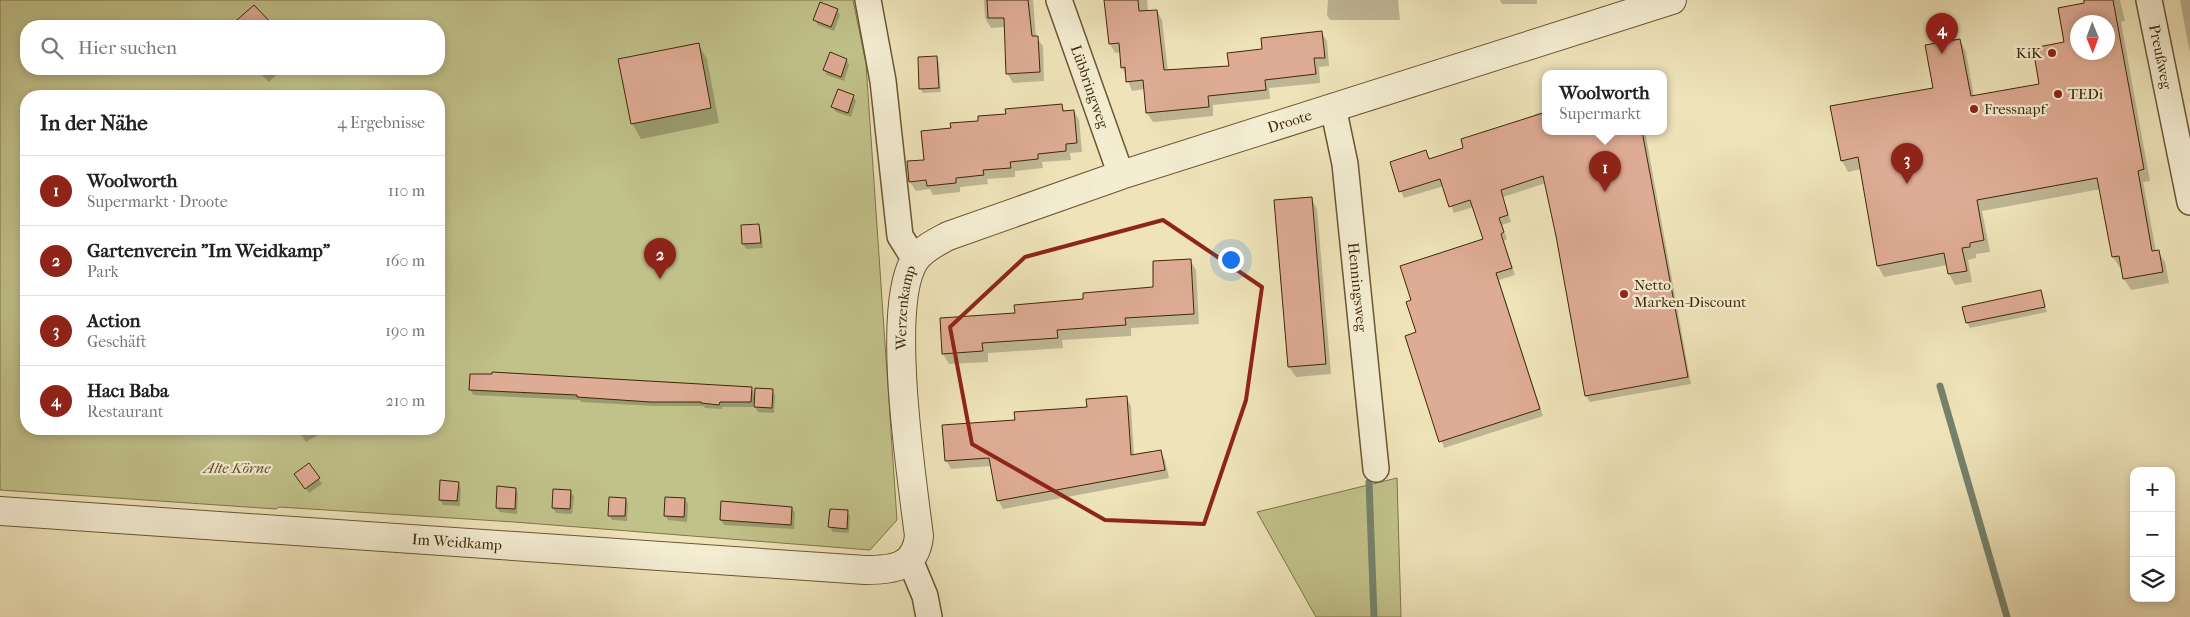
<!DOCTYPE html>
<html lang="de">
<head>
<meta charset="utf-8">
<style>
	:root { --surface:#fff; --page:#f2f2f2; --text:#222; --muted:#767676; --line:#e0e0e0; --accent:#8f2418 }
	body { margin:0; font-family:"IM FELL French Canon",serif; background:var(--page); color:var(--text) }
	.controls { position:absolute; right:15px; bottom:15px; display:grid; overflow:hidden; border-radius:10px; box-shadow:0 2px 8px #0003 }
	.controls button { width:45px; height:45px; display:grid; place-items:center; padding:0; border:0; border-bottom:1px solid var(--line); background:var(--surface); color:var(--text); font:25px sans-serif }
	.compass { position:absolute; left:2070px; top:15px; width:45px; height:45px; border-radius:50%; background:var(--surface); box-shadow:0 2px 8px #0003; rotate:179deg }
	.you { position:absolute; left:1230px; top:259px; width:18px; height:18px; margin:-12px; border:4px solid #fff; border-radius:50%; background:#1a73e8; box-shadow:0 0 0 8px #1a73e833 }
	.badge { display:grid; place-items:center; width:32px; height:32px; border-radius:50%; background:var(--accent); color:#fff; font-size:16px; font-weight:700 }
	.pin { position:absolute; translate:-50% -41px; filter:drop-shadow(0 1px 2px #0008) }
	.pin::after { content:''; position:absolute; top:26px; width:18px; height:15px; background:inherit; clip-path:polygon(0 0,100% 0,50% 100%) }
	.popup { position:absolute; left:1542px; top:70px; width:125px; height:65px; box-sizing:border-box; display:grid; place-content:center; border-radius:10px; background:var(--surface); filter:drop-shadow(0 1px 4px #0005); font-size:16px; white-space:nowrap; color:var(--muted) }
	.popup b { font-size:19px; color:var(--text) }
	.popup::after { content:''; position:absolute; left:50%; top:100%; margin-left:-10px; border:10px solid transparent; border-top-color:var(--surface) }
	.list { margin:0; padding:0; list-style:none }
	h2 { display:flex; justify-content:space-between; align-items:center; height:65px; margin:0; padding:0 20px; font-size:21px }
	h2 small { font-size:16px; font-weight:400; color:var(--muted) }
	.list li { display:grid; grid-template-columns:32px 1fr auto; gap:15px; align-items:center; box-sizing:border-box; height:70px; padding:0 20px; border-top:1px solid var(--line) }
	.list b { display:block; font-size:19px; white-space:nowrap }
	.list p { margin:0; font-size:16px; white-space:nowrap; color:var(--muted) }
	.list em { font-size:16px; font-style:normal; color:var(--muted) }
	.icon { flex:none; width:28px; height:28px; fill:none; stroke:currentColor; stroke-width:2; stroke-linecap:round; stroke-linejoin:round }
	.map { position:relative; flex:none; width:2190px; height:617px; overflow:hidden }
	.search { position:absolute; background:var(--surface); box-shadow:0 2px 8px #0003; left:20px; top:20px; width:425px; height:55px; display:flex; align-items:center; gap:12px; box-sizing:border-box; padding:0 18px; border-radius:20px; color:var(--muted); font-size:19px }
	.panel { position:absolute; background:var(--surface); box-shadow:0 2px 8px #0003; left:20px; top:90px; width:425px; height:345px; border-radius:20px }
	.map>svg:first-child { display:block }
	.green { fill:#c1c18a; stroke:#807448; fill-rule:evenodd }
	.shadow { fill:#0003; fill-rule:evenodd }
	.lines { fill:none; stroke-linecap:round; stroke-linejoin:round }
	.stream { stroke:#75826b; stroke-width:7 }
	.building { fill:#deab94; stroke:#3f2806; fill-rule:evenodd }
	.minor-casing { stroke:#6b5733; stroke-width:28 }
	.tertiary-casing { stroke:#6b5733; stroke-width:30 }
	.minor { stroke:#f4edd2; stroke-width:25 }
	.tertiary { stroke:#f4edd2; stroke-width:28 }
	.marked { fill:none; stroke:#8f2418; stroke-width:4; stroke-linejoin:round }
	.poi-dot { fill:#8f2418; stroke:#f4edd2; stroke-width:2 }
	.labels { text-anchor:middle; dominant-baseline:central; stroke-width:4.5; stroke-linejoin:round; paint-order:stroke }
	.poi-label { font-size:15px; fill:#3f2806; stroke:#f4edd2; text-anchor:start }
	.street-label { font-size:15px; fill:#3f2806; stroke:#f4edd2 }
	.park-label { font-size:15px; font-style:italic; fill:#604e27; stroke:#f4edd2 }
</style>
</head>
<body>
<div class="map">
<svg width="2190" height="617" viewBox="0 0 2190 617">
	<rect width="100%" height="100%" fill="#eee3b9"/>
	<filter id="stains"><feTurbulence type="fractalNoise" baseFrequency=".004" numOctaves="4"/><feColorMatrix values="0 0 0 0 .2 0 0 0 0 .09 0 0 0 0 .02 0 0 0 .5 -.17"/></filter>
	<radialGradient id="worn" r=".72"><stop offset=".6" stop-color="#630" stop-opacity="0"/><stop offset="1" stop-color="#630" stop-opacity=".3"/></radialGradient>
	<!-- green -->
	<path class="green" d="M0 0H853L866 64 897 520 870 550 514 522 279 507 276 509 0 490ZM26 26H439V69H26ZM26 96H439V429H26Z
		M1397 478 1401 617H1316L1257 512Z"/>
	<!-- shadow -->
	<path class="shadow" d="M984 0H1033L1036 37 1043 46 1044 81 1013 83 1007 73 1005 27 991 28 985 18Z
		M1106 0H1147L1148 12 1157 11 1162 20 1168 72 1230 67 1263 50 1321 32 1327 41 1329 66 1319 67 1320 83 1269 88 1270 99 1213 105V116L1153 122 1147 113 1145 89 1132 91 1122 67 1121 52 1115 53 1110 44Z
		M1328 0H1398L1400 20H1330L1327 15Z
		M1500 0H1537V4H1502Z
		M2085 0H2120L2125 21 2121 22 2150 181 2143 182 2156 251H2158L2165 262 2169 283 2131 290 2124 279 2122 268H2120L2113 257 2101 189 1982 211 1990 252 1976 254V258L1968 260 1972 282 1955 285 1949 274 1947 265 1884 277 1878 266 1861 169 1848 172 1842 161 1832 107 1934 89 1960 40 1966 52 1974 97 2041 85 2066 43 2086 4ZM2078 22H2108V52H2078Z
		M2180 0H2190V53Z
		M837 10 840 15 834 31 818 25 815 20Z
		M698 44 707 59 719 123 641 139 632 123Z
		M937 58 939 63 941 92 923 93 920 88Z
		M847 60 849 65 844 81 827 75 824 70Z
		M255 69H279L280 71 269 82Z
		M853 96 856 101 851 117 836 112 833 107Z
		M1061 105 1065 112 1074 111 1079 120 1082 152 1070 153 1071 160 1042 162 1043 168 1015 171V177L987 179 988 184 960 187V192L933 195 930 189 916 191 910 182 909 162 925 161 952 129 1007 115Z
		M1546 112V131H1645L1691 384 1590 402 1586 396 1558 236 1546 183 1503 197 1511 222 1502 225 1507 239 1504 241 1515 275 1499 280 1543 416 1444 448 1406 337 1417 333 1412 301 1484 240 1473 207 1454 213 1444 186 1404 198 1401 191 1426 151 1430 160 1465 148 1535 117V114Z
		M1311 198 1317 209 1331 374 1296 377 1289 367Z
		M759 225 761 230 763 248 746 249 743 244Z
		M1190 260 1196 270 1199 324 1131 328V336L1062 340 1063 348 988 353V362L949 364 943 354 1016 314 1154 288Z
		M2041 291 2047 312 1970 328 1967 323 1964 308Z
		M439 370H442L445 375 444 393 439 392Z
		M471 375 751 388 756 397 772 390 775 395 774 413 758 412 753 403V407H722V409L705 408 704 406H654L581 402 580 400 473 395 471 390Z
		M1126 397 1131 406 1134 456 1161 452 1165 460 1169 478 1003 509 998 500 992 466 951 469 946 460 1016 421 1088 408Z
		M297 429H317L320 434 306 442Z
		M309 465 322 484 309 493 299 479Z
		M458 483 461 488 460 506 443 505 440 500Z
		M516 489 518 494 517 514 500 512 497 508Z
		M571 492 574 497 572 514 556 513 553 508Z
		M626 499 628 504 627 521 612 520 609 515Z
		M685 499 688 504 687 522 668 520 666 516Z
		M792 508 795 513 794 529 724 525 721 520Z
		M847 511 850 516 849 533 833 532 830 527Z"/>
	<g class="lines">
		<!-- stream -->
		<path class="stream" d="M1940 386 2007 617
			M1369 482 1374 617"/>
	</g>
	<!-- building -->
	<path class="building" d="M987 0H1028L1032 36H1038L1040 72 1006 74 1004 18H988Z
		M1104 0H1138L1139 11 1157 10 1164 70 1229 66 1227 53 1262 49 1261 38 1322 31 1325 58H1314L1316 74 1265 80 1266 90 1208 96 1209 107 1146 113 1143 80 1126 82 1125 67 1121 68 1119 43 1109 44Z
		M2084 0H2113L2144 169 2138 171 2152 251 2159 250 2163 272 2123 279 2119 256 2112 257 2097 178 1977 200 1984 240 1970 243V247L1962 248 1967 271 1948 274 1944 253 1877 266 1858 157 1841 161 1830 106 1933 88 1925 45 1960 39 1971 96 2039 84 2033 48 2064 42 2058 8 2084 3ZM2078 22H2108V52H2078Z
		M820 2 838 9 831 27 813 20Z
		M254 5 274 26H230Z
		M699 43 711 108 631 124 618 59Z
		M830 52 847 59 841 77 823 70Z
		M937 56 939 88 919 89 918 57Z
		M838 89 854 95 848 113 831 107Z
		M1062 104 1063 111 1074 110 1077 143 1066 144V151L1038 154V159L1010 162 1011 168 983 170 984 175 956 178V183L927 186 926 180 909 182 907 161 924 160 921 131 951 128 950 123 978 121V116L1006 114 1005 109Z
		M1546 112V131H1642L1688 377 1585 396 1556 236 1543 176 1501 190 1508 215 1499 218 1504 232 1501 234 1512 268 1496 273 1540 409 1439 442 1405 336 1416 332 1406 302 1411 300 1400 266 1483 239 1470 200 1449 207 1440 179 1399 192 1390 162 1426 150 1429 159 1463 148 1461 139Z
		M1312 197 1326 364 1288 367 1274 200Z
		M759 224 761 243 742 244 741 225Z
		M1191 259 1194 314 1125 318 1126 325 1057 330 1058 338 982 343 983 351 942 354 940 318 1015 313 1014 305 1083 299V293L1153 287V261Z
		M2041 290 2045 307 1966 323 1962 307Z
		M492 372 752 387 751 402H720L719 405 701 403V402H650L577 397V395L469 390 470 374H492Z
		M755 388 773 389 772 408 754 407Z
		M1127 396 1131 455 1161 450 1165 470 997 501 989 458 945 461 942 425 1015 420 1014 412 1087 407 1086 399Z
		M309 463 320 478 305 489 294 474Z
		M440 480 459 482 457 501 439 500Z
		M497 486 516 488 515 509 496 508Z
		M553 489 571 490 570 509 552 508Z
		M609 497 626 498 625 516H608Z
		M665 497 685 498 684 517 664 516Z
		M721 501 792 507 791 525 720 520Z
		M830 509 848 510 847 529 828 527Z"/>
	<g class="lines">
		<defs>
			<g id="minor">
				<path d="M868 0 883 81 900 236 915 260"/>
				<path id="s1" d="M1059 0 1121 175"/>
				<path id="s2" d="M2149 0 2190 202"/>
				<path id="s3" d="M1333 107 1345 164 1376 469"/>
				<path d="M910 560 925 596 929 617"/>
			</g>
			<g id="tertiary">
				<path id="s4" d="M0 511 865 570C892 570 916 568 919 536 912 479 885 305 915 260 922 249 937 242 948 236L1121 175 1672 0"/>
			</g>
		</defs>
		<!-- minor casing -->
		<use href="#minor" class="minor-casing"/>
		<!-- tertiary casing -->
		<use href="#tertiary" class="tertiary-casing"/>
		<!-- minor -->
		<use href="#minor" class="minor"/>
		<!-- tertiary -->
		<use href="#tertiary" class="tertiary"/>
	</g>
	<!-- marked area -->
	<path class="marked" d="M1163 220 1262 287 1246 400 1204 524 1105 520 972 444 950 327 1025 257Z"/>
	<!-- markers -->
	<g class="poi-dot">
		<circle cx="2052" cy="53" r="5"/>
		<circle cx="2058" cy="94" r="5"/>
		<circle cx="1974" cy="109" r="5"/>
		<circle cx="1624" cy="294" r="5"/>
	</g>
	<g class="labels">
		<!-- poi labels -->
		<g class="poi-label">
			<text x="2042" y="53" text-anchor="end">KiK</text>
			<text x="2068" y="94">TEDi</text>
			<text x="1984" y="109">Fressnapf</text>
			<text x="1634" y="285">Netto<tspan x="1634" dy="17">Marken-Discount</tspan></text>
		</g>
		<!-- street labels -->
		<g class="street-label">
			<text stroke="none"><textPath href="#s2" startOffset="58">Preußweg</textPath></text>
			<text stroke="none"><textPath href="#s1" startOffset="92">Lübbringweg</textPath></text>
			<text stroke="none"><textPath href="#s4" startOffset="1620">Droote</textPath></text>
			<text stroke="none"><textPath href="#s3" startOffset="182">Henningsweg</textPath></text>
			<text stroke="none"><textPath href="#s4" startOffset="1169">Werzenkamp</textPath></text>
			<text stroke="none"><textPath href="#s4" startOffset="458">Im Weidkamp</textPath></text>
		</g>
		<!-- park labels -->
		<g class="park-label">
			<text x="237" y="468">Alte Körne</text>
		</g>
	</g>
	<rect width="100%" height="100%" filter="url(#stains)"/>
	<rect width="100%" height="100%" fill="url(#worn)"/>
</svg>
<div class="controls">
<button>+</button>
<button>−</button>
<button><svg class="icon" aria-label="layers" viewBox="0 0 24 24"><path d="M12 4l9 5-9 5-9-5zM3 14l9 5 9-5"/></svg></button>
</div>
<svg class="compass" viewBox="-18 -18 36 36"><path d="M0-13l5 13h-10z" fill="#e53935"/><path d="M0 13l5-13h-10z" fill="#767676"/></svg>
<div class="you"></div>
<div class="pin badge" style="left:1605px;top:192px">1</div>
<div class="popup"><b>Woolworth</b>Supermarkt</div>
<div class="pin badge" style="left:660px;top:279px">2</div>
<div class="pin badge" style="left:1907px;top:184px">3</div>
<div class="pin badge" style="left:1942px;top:54px">4</div>
<div class="search"><svg class="icon" aria-label="search" viewBox="0 0 24 24"><circle cx="10" cy="10" r="6"/><path d="M15 15l6 6"/></svg>Hier suchen</div>
<section class="panel">
<h2>In der Nähe<small>4 Ergebnisse</small></h2>
<ul class="list">
<li><span class="badge">1</span><div><b>Woolworth</b><p>Supermarkt · Droote</p></div><em>110 m</em></li>
<li><span class="badge">2</span><div><b>Gartenverein &quot;Im Weidkamp&quot;</b><p>Park</p></div><em>160 m</em></li>
<li><span class="badge">3</span><div><b>Action</b><p>Geschäft</p></div><em>190 m</em></li>
<li><span class="badge">4</span><div><b>Hacı Baba</b><p>Restaurant</p></div><em>210 m</em></li>
</ul>
</section>
</div>
</body>
</html>
